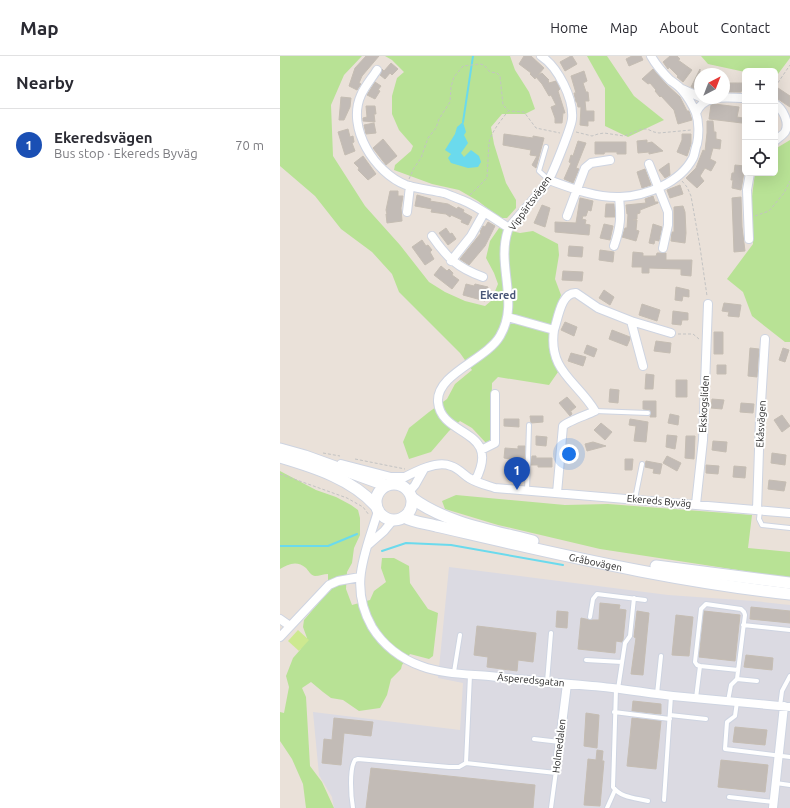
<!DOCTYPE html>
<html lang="en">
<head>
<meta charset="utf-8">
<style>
	:root { --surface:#fff; --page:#f2f2f3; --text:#2b2b33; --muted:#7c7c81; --line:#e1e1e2; --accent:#3771f9 }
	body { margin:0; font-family:Ubuntu,sans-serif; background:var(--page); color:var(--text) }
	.controls { position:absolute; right:12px; top:12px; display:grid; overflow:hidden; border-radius:6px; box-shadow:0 4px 16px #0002 }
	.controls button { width:36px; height:36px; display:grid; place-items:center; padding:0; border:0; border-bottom:1px solid var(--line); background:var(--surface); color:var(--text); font:20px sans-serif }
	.compass { position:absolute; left:414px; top:12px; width:36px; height:36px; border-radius:50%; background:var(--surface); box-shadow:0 4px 16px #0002; rotate:42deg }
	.you { position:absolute; left:289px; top:398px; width:14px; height:14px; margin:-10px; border:3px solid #fff; border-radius:50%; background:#1a73e8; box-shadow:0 0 0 6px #1a73e833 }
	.badge { display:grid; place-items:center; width:26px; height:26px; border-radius:50%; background:var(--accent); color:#fff; font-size:13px; font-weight:700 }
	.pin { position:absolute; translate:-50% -33px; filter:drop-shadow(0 1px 2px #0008) }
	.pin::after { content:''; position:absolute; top:21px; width:14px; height:12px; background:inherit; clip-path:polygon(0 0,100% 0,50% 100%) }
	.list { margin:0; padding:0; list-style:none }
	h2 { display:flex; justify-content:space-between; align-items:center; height:52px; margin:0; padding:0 16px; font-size:17px }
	h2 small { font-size:13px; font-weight:400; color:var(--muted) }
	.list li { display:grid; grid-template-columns:26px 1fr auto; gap:12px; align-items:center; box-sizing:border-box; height:72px; padding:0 16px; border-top:1px solid var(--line) }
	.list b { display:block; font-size:15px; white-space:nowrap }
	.list p { margin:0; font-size:13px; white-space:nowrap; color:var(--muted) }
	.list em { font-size:13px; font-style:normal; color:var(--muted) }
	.icon { flex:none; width:22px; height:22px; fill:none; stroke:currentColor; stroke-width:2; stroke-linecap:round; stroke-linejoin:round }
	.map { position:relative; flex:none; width:510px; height:752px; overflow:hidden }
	header { display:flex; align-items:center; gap:24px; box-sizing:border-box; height:56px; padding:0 20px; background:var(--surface); border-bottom:1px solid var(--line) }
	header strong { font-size:19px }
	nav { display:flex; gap:22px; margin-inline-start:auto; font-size:14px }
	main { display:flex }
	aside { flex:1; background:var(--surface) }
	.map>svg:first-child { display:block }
	.industrial { fill:#dbdae2 }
	.green { fill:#b8e295 }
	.pitch { fill:#cde990 }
	.water { fill:#6bdaed }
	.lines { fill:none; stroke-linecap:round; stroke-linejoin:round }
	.stream { stroke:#6bdaed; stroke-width:2 }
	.building { fill:#c2bbb6; stroke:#c5bdb3 }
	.service-casing { stroke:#ced4e1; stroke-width:6 }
	.minor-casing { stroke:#ced4e1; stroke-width:10 }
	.secondary-casing { stroke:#ced4e1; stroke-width:13 }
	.path { stroke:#c3c3c3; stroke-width:1; stroke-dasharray:3 2; stroke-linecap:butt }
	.service { stroke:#fff; stroke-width:4 }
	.minor { stroke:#fff; stroke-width:8 }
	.secondary { stroke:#fff; stroke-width:11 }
	.labels { text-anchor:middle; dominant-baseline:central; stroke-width:4; stroke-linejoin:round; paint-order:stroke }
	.street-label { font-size:10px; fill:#282828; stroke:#fff }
	.neighbourhood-label { font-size:11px; font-weight:bold; fill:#495677; stroke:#fff }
</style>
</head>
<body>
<header>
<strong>Map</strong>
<nav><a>Home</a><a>Map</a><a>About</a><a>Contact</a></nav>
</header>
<main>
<aside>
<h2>Nearby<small></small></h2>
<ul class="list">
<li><span class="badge" style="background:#1a4fb4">1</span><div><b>Ekeredsvägen</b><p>Bus stop · Ekereds Byväg</p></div><em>70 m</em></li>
</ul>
</aside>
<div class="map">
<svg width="510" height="752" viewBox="0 0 510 752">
	<rect width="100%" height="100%" fill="#eae1d9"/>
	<!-- industrial -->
	<path class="industrial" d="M169 511 388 539 474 545 510 549V752H54L52 741 39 719 33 656 180 674 183 627 158 622Z"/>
	<!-- green -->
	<path class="green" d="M0 0H82L64 19 51 49 53 100 85 150 120 189 149 226 165 236 185 245 205 250 211 245 218 228 214 217 206 202 210 185 219 172 240 177 253 175 278 188 279 199 275 223 281 239 269 280V293L278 316 269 329 218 321 212 327 211 383 207 388 192 372 180 365 169 375 151 396 129 403 123 386 129 372 149 356 167 343 175 328 192 314 180 297 119 236 112 218 92 196 61 173 35 140 0 110Z
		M105 0H230L235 14 249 36 255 53 245 58H222L211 71 214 88 226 127 236 144V152L227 162H220L198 145 179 134 152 128 114 114 115 109 131 95 133 90 119 74 112 58V40L117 22 124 16 112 4Z
		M307 0H327L354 40 384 64 348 81 325 70V32Z
		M421 0H510V2L495 22V15L465 16 428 8Z
		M510 84V286H505L472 260 463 236 447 223 473 188 471 148 475 117H495V93Z
		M0 415 36 434 56 441 71 449 78 454 80 462V479L74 492 72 507 67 516 66 533 72 549 90 544 94 535 106 526 101 512 102 502H114L129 510 130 527 148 553 158 557 153 600 149 603 130 598 122 609 121 613 111 623 107 639 100 652 79 655 63 644 51 642 43 636 31 626 22 632 26 641 30 710 42 726 54 752H26L23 728 12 703 0 685V656L4 657 9 631 6 620 13 602 20 594 27 582 23 571 24 564 48 536V518C44 518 39 520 35 520 30 519 29 515 26 512 17 504 8 508 0 513Z
		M176 439 285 449 328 448 472 459 468 492 510 496V522L320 493 218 469 165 453 162 445Z"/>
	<!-- pitch -->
	<path class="pitch" d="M18 574 29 584 19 595 8 585Z"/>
	<!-- water -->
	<path class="water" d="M183 66 186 76 184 79 188 87 181 97 184 101 191 94 199 100 201 106 198 111 188 112 171 107 168 102 171 98 165 94 175 78 177 71Z"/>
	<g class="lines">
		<!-- stream -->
		<path class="stream" d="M183 66 193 0
			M0 490H48L77 478
			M102 495 126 487 171 489 283 509"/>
	</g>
	<!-- building -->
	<path class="building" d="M86 0H99L82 20 79 27 81 28 77 34 69 30 75 12Z
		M244 0H251L264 12 258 19 262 17 269 24H268L269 27 276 25 280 33 278 35 285 57H283L282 67H275V62L271 51 276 49 271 39 269 40 262 28 256 21 255 23 250 18 251 17 239 8Z
		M291 0H292L297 8 285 15 280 6Z
		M352 0H361L363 4 349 10 346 3Z
		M390 0H397L400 3 398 4 412 14 403 26 397 21 398 20 389 11 388 13 383 6Z
		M111 7 118 13 112 19 110 17 105 23 100 19 102 13 104 15Z
		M373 13 386 28 400 41 407 55H409L412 64 398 68 394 54 381 40 380 41 375 35 376 34 370 27 368 28 362 23Z
		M420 13V33L419 35 411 31Z
		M304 15 307 25 303 27 306 36H308L309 45H305L306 55H314V65H308V70L300 69 301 51H298L297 46H296L294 37H296L291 20Z
		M95 26 101 30 98 34 100 35 95 43 87 39Z
		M446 27H465V35H461V36H447Z
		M495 30 510 40V51L495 41Z
		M61 41 71 42 70 51 64 64H59Z
		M434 48 459 51 457 61 463 62 462 67 429 63 431 49Z
		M86 50H95L96 58H94L95 66 83 65V62L87 61Z
		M427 65H433L434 76H436V83L441 84 440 93 433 92 430 103 436 106 431 115 425 112 420 120 424 125 417 132 406 122 416 112 423 94 425 95 427 77Z
		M94 67 96 77 86 78 84 69Z
		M68 73 70 81 73 80 74 86 72 87 75 95 65 99 58 76Z
		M224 78 253 82V80L264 82 256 112 252 109 257 100 250 99 251 94 223 89Z
		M402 78H411V88L407 100 397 96 402 84Z
		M103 83 117 100 106 109 93 92Z
		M367 84V87L372 86 383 95 369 98V96L358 97 357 85Z
		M298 85 306 87 296 112 299 113 293 127 284 123 291 107 289 106 291 99 293 100Z
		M315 86H346V98H337V96H325L324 98H315Z
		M83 100 96 118 88 124 78 114 79 112 74 107Z
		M389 107 390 119 385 122 379 114Z
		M455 109 465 110 461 134 452 132 453 124H451L452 117H454Z
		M365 113 371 129 362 132 357 116Z
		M400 129 403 138 390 142 387 134Z
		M110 135H118V140H123L121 152 122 165 107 167 106 158H107L106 154Z
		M137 139 151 143 150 145 168 148 177 153 178 151 184 154 183 156 192 161 188 169 181 166 182 164 171 159 170 161 166 158 151 156 152 153 135 150Z
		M373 140 375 146H378V147L360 154V157L357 158V163L353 164H357L356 174 359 175 356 185 342 181 345 172H347L348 158H347L346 149 366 147 365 143Z
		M461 141 462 171 465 195 454 196 452 142Z
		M300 142 313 145 311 155 308 154 306 160H303L302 163 306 164 305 168 310 169 309 179 275 176V166L296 167Z
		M326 148H334L335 161H325Z
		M262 149 270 152 265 171 254 167Z
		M403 150 405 156 406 177 405 187 391 185 392 176H394V151Z
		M208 166 215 170 205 190 189 209 180 203 201 177 200 176 203 170 205 171Z
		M324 168 333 170 330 184 320 182Z
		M373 168 382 171 379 185 375 184 374 188 369 187Z
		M166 172 170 178 172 177 176 183 168 189 159 177Z
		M142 184 146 190 148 189 152 194 150 196 154 203 145 209 132 191Z
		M289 190 303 191 302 201 288 200Z
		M320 194 334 196 333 206 319 204Z
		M353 196 363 197V200H376L377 197H386V204H412L411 220 401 219V213L369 212V217H362V211H352Z
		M161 210 167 215 169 213 173 217 172 219 179 224 172 233 154 219Z
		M283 215 303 216 302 225 282 224Z
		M186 228 194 230 195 228 208 231 205 245 183 239Z
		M396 231 409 234V241L403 240 402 245 395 244Z
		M324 234 334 241 330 249 319 242Z
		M444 247 461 249 459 261 448 260 449 256 442 255Z
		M362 248 380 254 377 265 359 259Z
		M393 255 408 257V264H402L401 269 392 268Z
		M285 266 297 271 294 280 281 274Z
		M332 274 350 281V283L347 290 329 283Z
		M434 276H443V298H434Z
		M376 285 391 287 390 297 374 295Z
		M307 289 317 293 314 301 304 297Z
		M470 292 479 293 477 321 468 320Z
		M503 292 509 294 505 306 499 304Z
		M291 297 306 301 303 310 288 305Z
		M437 309H446V318H437Z
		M366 318 374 319 373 333H365Z
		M396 324H407V341H396Z
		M330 333 339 334 338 347 329 346Z
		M287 341 296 351 291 355 289 352 292 358 290 360 279 347Z
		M432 343 444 344 442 353 431 352Z
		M363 345H376V361H370L371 357 370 354 363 353Z
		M461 347 474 348 473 357 460 356Z
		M390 358 399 360 398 369 388 367Z
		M502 359 510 370 502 376 494 364Z
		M250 360H263V366L251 367Z
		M224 363H239V371L224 370Z
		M350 363 368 366 366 386 354 385 356 370 349 369Z
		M321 367 332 376 325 384 314 374Z
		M387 379 397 380 395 393 386 391Z
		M256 380 267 381 266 390 256 389Z
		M406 380H415L414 403 405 402Z
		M433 385 447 386 446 396 432 394Z
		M313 386 326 390 307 395 305 388Z
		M238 390H245L244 406 230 405V403L224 402 225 392 238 393Z
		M492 397 506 399 505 409 491 407Z
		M252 400H256V402H272V411H258V409H251Z
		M387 400 401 407 397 415 383 407Z
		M345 403H353L352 414H345Z
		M366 405 382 408 380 418 373 417 374 413 365 411Z
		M426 409 439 410 438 418 426 417Z
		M454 410 466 411 465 422 453 421Z
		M489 424 506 426 504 435 488 433Z
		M320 547 340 549 339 553 346 554 343 584 342 586 336 585 335 597 298 593 301 562 310 564H319Z
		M471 551 510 555V567L470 563Z
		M277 555 288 556 287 572 276 571Z
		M357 555 369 557 363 619 351 618 356 582 354 581Z
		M424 555 460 559 455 605 419 601Z
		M396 559 413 561 409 600 392 599Z
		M197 570 256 577 253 606 238 604 237 615 207 611 208 601 194 599Z
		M466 599 493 602 492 614 464 611Z
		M353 645 381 648V658L352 655Z
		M306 657 319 659 317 692 304 690Z
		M54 662 93 666 91 680 64 677 61 709 42 707 44 683 52 684Z
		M352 662 381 665 376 713 347 710Z
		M455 671 487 674 485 689 453 686Z
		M317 694 323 695 322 705H324L320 750 304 749 308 703 316 704Z
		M441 704 488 709 485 736 438 731Z
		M91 712 255 729 253 752H86Z"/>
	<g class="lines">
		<defs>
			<path id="service" d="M266 91 259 115 269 124
				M315 355 368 357
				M247 435 249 369
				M355 443 362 408
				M480 454 479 463 482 469 510 472
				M310 561 313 543 317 538 365 544
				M463 569 510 574
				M306 604 342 606
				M420 610 417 609 415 606 421 553 426 548 461 553 464 556 465 559 457 623 451 629 448 645
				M174 616 180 579
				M190 619 186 707 276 717
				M457 623 477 625
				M267 626 271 577
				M336 633 333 731C341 742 356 742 368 745
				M338 633 345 587 350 580 354 542
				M377 638 381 600
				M416 642 420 610 458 614
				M457 646 455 660 447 666 445 693 510 701
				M500 650 502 635 510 620
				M334 656 390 663
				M390 659 426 663
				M254 683 280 686
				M496 727 510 729
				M449 741 494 746
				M384 744 391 640
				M73 752C71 741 69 713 75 704L78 703 169 711H179L186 707
				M271 752 278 700
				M327 752 335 734"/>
			<path id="minor" d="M97 14C92 22 85 30 81 39 66 72 95 117 126 129 138 133 152 134 164 137 170 139 176 142 182 144 198 150 214 163 229 172
				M402 33 420 41
				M495 48C503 53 510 67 505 76 503 79 498 82 495 85
				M416 57C424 37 447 42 465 42
				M369 108 388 156V169L383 192
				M269 124C291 132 316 142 340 141 366 140 400 127 413 102 415 98 415 92 417 88 419 79 419 66 416 57 413 50 407 40 402 34 399 30 394 27 390 24 383 17 376 9 371 0
				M127 156 130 130
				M287 160 305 112 311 107 330 104
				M152 180C167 202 178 212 203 221
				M469 183 467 134 470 117
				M334 190C341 170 341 161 339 141
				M171 205 191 180 204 157
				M228 261 274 274C278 263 281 236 296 237L318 252 351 265 391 277
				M351 265 363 310
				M274 274C268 315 297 325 315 355 307 359 288 365 283 370L277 437
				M201 394 215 387V338
				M61 408 111 421H124
				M195 425C223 372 161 382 158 346 156 318 206 304 220 280 240 246 216 210 228 174 230 169 234 166 237 162 247 150 259 138 268 125 273 117 291 72 292 63 294 43 278 11 261 0
				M113 427C128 420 154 403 171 410 178 412 183 418 189 422 197 427 206 429 215 432L510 457
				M129 436 135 429 144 413
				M416 448 423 384 428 248
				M477 454 480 363 485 283
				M98 455C86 496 68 529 92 571 103 589 121 603 141 610 162 618 187 618 209 620 243 624 277 627 312 630 339 632 366 637 393 640 432 644 471 647 510 651
				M88 489 104 475 113 464
				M0 563 10 570
				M0 581 49 529 58 525 80 521
				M278 700 287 628
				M493 752 504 650"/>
			<g id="secondary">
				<path d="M0 393 25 400 105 429"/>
				<path d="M0 401C34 411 72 423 96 450"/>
				<circle cx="114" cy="446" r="18"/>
				<path d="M132 442C165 467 214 475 253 485"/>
				<path id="s1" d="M124 461C135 467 145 467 156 470 175 474 194 479 212 483 311 506 410 527 510 538"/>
				<path d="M376 510 510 527"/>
			</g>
		</defs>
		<!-- service casing -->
		<use href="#service" class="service-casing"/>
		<!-- minor casing -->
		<use href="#minor" class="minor-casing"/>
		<!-- secondary casing -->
		<use href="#secondary" class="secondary-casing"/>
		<!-- path -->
		<path class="path" d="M495 31 510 9
			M296 76 312 80 318 78 324 77 344 80 362 73H367L374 76 379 77 411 74
			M129 123 134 112 141 102 148 82 156 72 159 63 170 46 171 31 174 21 183 10 200 8 204 9 210 16 217 17 220 20 223 49 229 55 244 56 256 72 280 77
			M402 125 407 131 411 140 420 191 427 240
			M190 139 207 122 209 86C213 73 221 65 228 55
			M475 160 489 155 504 137 510 125
			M398 278H413L419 283
			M43 397 60 400
			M75 403 125 413
			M0 418 67 442 83 451 89 459"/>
		<!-- service -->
		<use href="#service" class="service"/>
		<!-- minor -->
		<use href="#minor" class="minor"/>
		<!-- secondary -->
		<use href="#secondary" class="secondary"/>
	</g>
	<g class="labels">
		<!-- street labels -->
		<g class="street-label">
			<text transform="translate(250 147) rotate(-54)">Vippärtsvägen</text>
			<text transform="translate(424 348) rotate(-87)">Ekskogsliden</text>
			<text transform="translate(481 368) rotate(-87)">Ekåsvägen</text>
			<text transform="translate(379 445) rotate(5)">Ekereds Byväg</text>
			<text stroke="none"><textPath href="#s1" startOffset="197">Gråbovägen</textPath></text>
			<text transform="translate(251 624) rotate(5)">Äsperedsgatan</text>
			<text transform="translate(279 690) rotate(-83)">Holmedalen</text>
		</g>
		<!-- neighbourhood labels -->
		<g class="neighbourhood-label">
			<text x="218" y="239">Ekered</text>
		</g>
	</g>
</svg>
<div class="controls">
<button>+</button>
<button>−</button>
<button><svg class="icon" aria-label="locate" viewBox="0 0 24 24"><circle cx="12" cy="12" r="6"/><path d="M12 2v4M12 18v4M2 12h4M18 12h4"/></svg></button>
</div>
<svg class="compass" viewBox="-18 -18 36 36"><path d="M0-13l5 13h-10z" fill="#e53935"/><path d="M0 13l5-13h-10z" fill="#7c7c81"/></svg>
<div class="you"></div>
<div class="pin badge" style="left:237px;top:434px;background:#1a4fb4">1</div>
</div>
</main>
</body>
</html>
